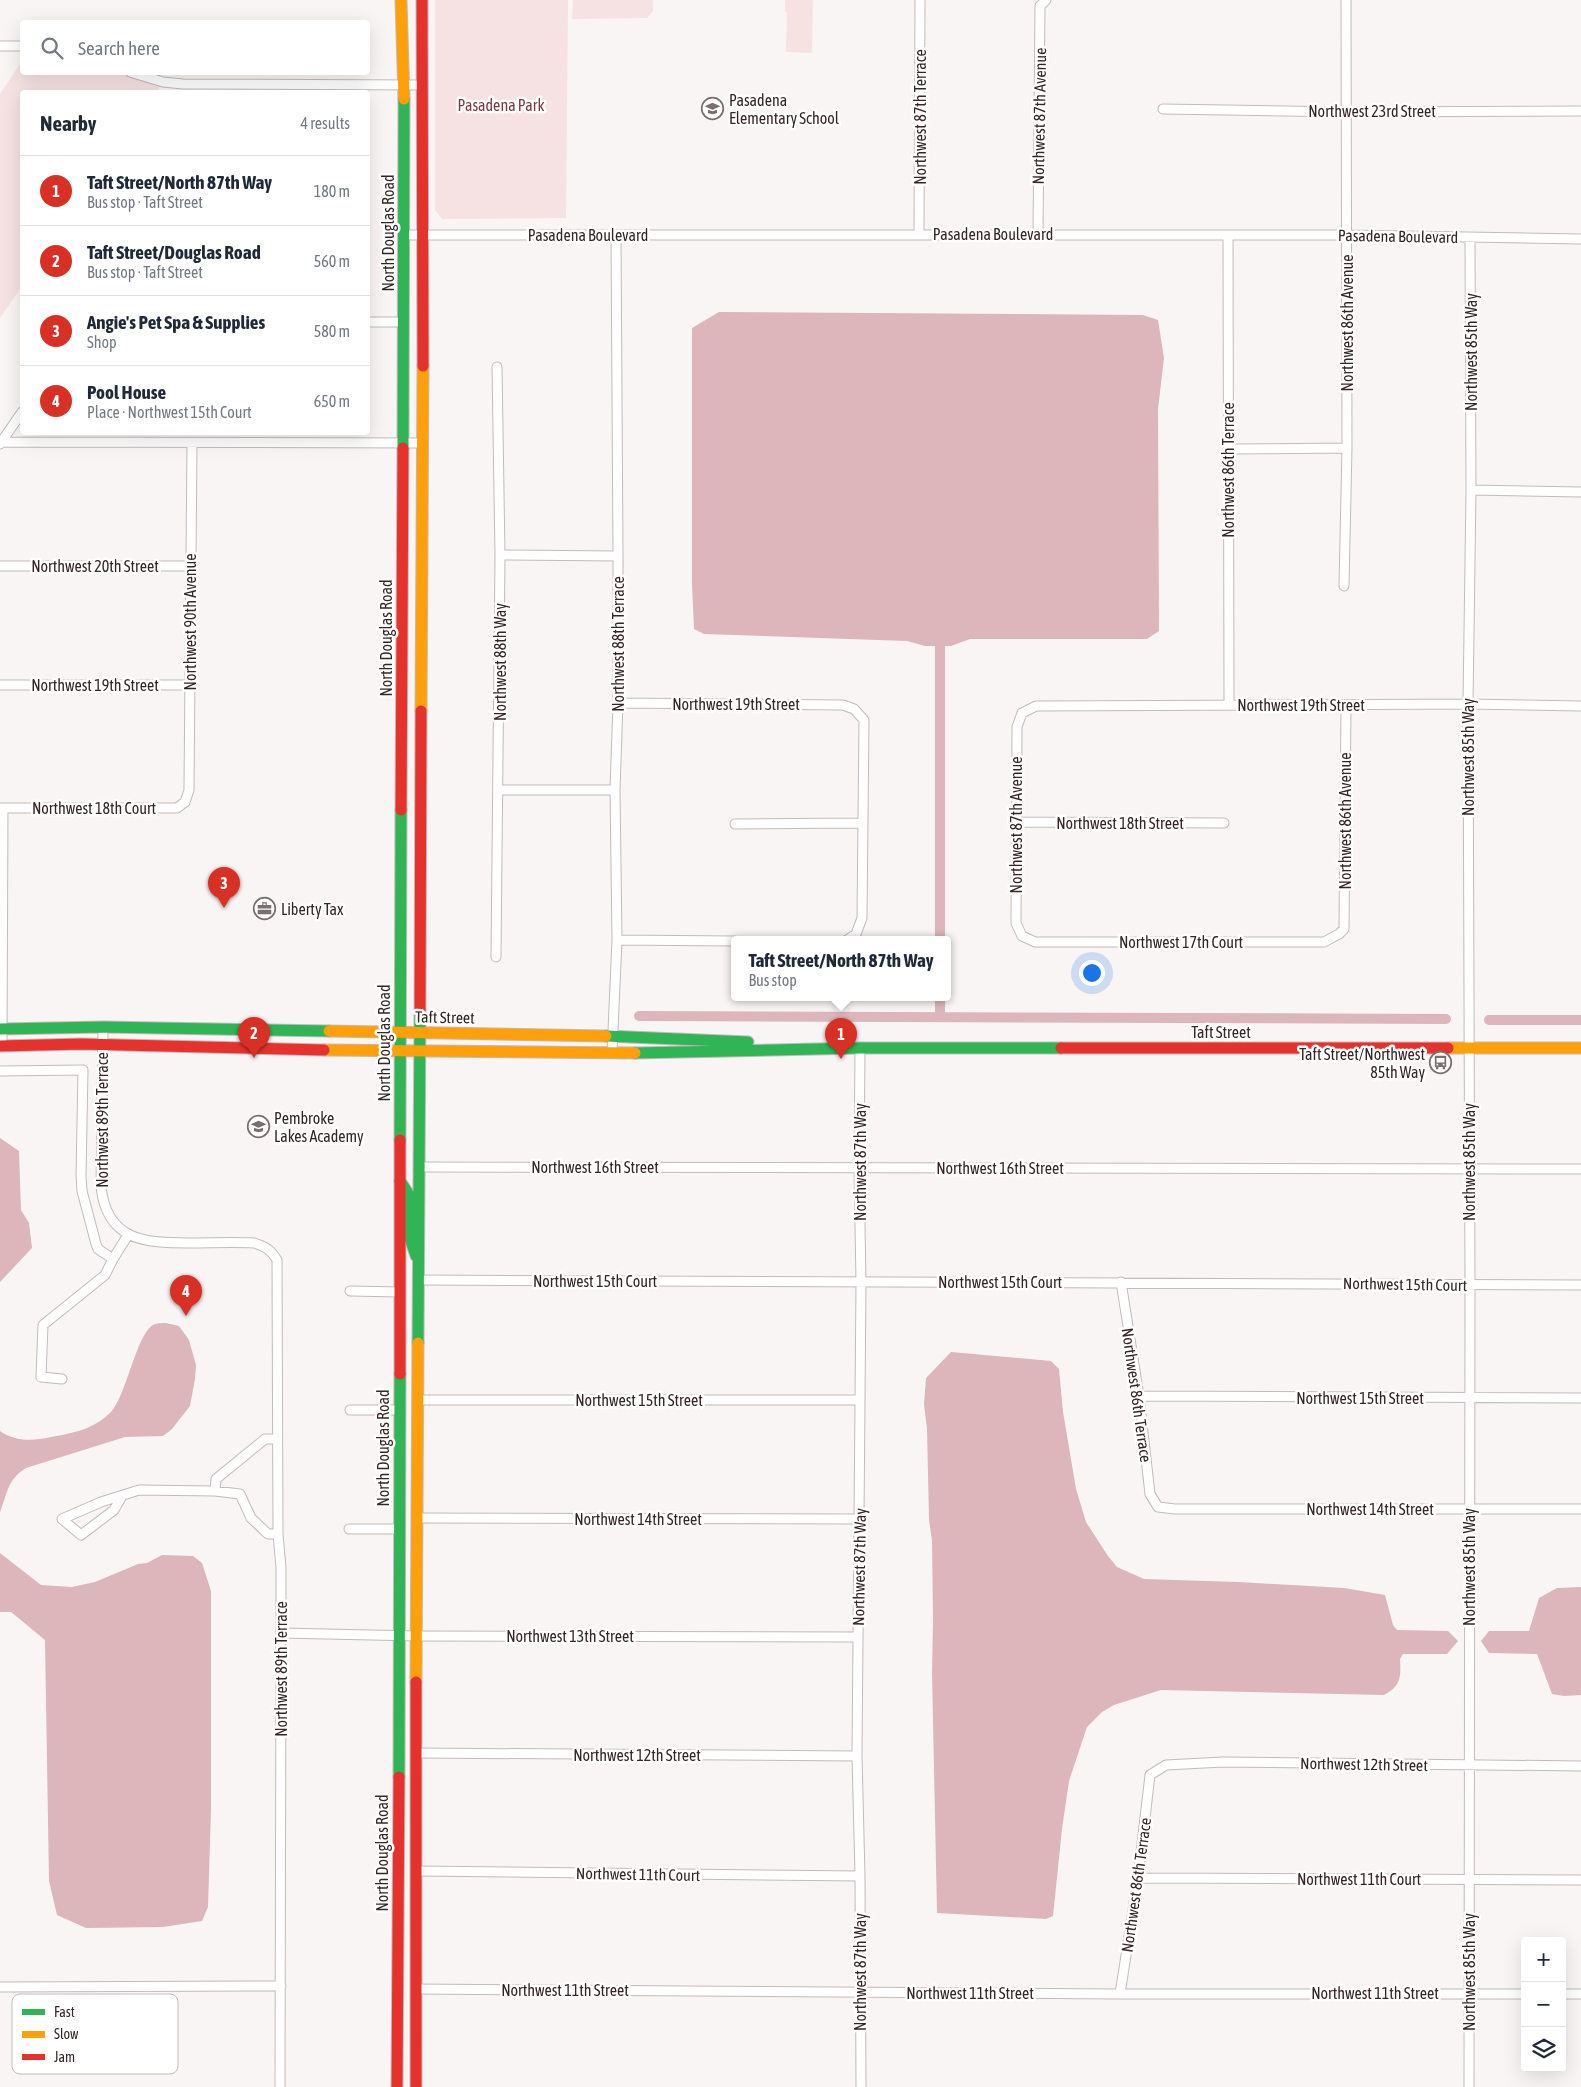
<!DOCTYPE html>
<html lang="en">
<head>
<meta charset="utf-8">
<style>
	:root { --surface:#fff; --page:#f2f2f3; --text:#1f2937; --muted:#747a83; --line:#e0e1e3; --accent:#d93025 }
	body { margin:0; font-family:"Asap Condensed",sans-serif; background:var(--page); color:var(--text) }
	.controls { position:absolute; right:15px; bottom:15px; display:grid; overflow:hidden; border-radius:5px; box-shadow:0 5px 20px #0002 }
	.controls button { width:45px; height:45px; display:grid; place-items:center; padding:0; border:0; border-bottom:1px solid var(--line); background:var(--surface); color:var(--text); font:25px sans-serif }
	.you { position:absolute; left:1091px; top:972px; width:18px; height:18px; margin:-12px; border:4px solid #fff; border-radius:50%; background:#1a73e8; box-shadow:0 0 0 8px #1a73e833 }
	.badge { display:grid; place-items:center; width:32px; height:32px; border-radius:50%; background:var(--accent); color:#fff; font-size:16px; font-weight:700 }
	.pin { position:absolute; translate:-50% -41px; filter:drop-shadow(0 1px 2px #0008) }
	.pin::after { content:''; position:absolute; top:26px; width:18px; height:15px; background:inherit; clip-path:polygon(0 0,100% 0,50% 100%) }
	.popup { position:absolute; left:731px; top:936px; width:220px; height:65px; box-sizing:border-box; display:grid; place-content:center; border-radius:5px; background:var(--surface); filter:drop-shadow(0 1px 4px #0005); font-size:16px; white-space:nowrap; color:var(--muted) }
	.popup b { font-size:19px; color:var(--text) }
	.popup::after { content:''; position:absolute; left:50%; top:100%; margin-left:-10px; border:10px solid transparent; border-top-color:var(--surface) }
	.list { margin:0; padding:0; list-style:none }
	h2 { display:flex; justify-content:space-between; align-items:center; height:65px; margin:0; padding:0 20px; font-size:21px }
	h2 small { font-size:16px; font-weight:400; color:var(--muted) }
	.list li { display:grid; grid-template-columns:32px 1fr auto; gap:15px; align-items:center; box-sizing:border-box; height:70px; padding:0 20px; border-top:1px solid var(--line) }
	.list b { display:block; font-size:19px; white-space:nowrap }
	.list p { margin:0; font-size:16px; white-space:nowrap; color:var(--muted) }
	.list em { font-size:16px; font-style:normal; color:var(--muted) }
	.icon { flex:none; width:28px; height:28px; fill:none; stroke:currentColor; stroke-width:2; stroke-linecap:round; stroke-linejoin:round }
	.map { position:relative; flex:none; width:1581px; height:2087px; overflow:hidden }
	.search { position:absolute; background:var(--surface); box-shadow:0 5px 20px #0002; left:20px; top:20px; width:350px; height:55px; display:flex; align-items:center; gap:12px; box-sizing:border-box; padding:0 18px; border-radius:5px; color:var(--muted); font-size:19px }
	.panel { position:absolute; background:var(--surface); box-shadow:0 5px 20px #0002; left:20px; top:90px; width:350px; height:345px; border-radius:5px }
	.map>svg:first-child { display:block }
	.green { fill:#f6e1e3 }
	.water { fill:#dcb6ba }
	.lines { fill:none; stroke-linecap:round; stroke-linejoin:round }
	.canal { stroke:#dcb6ba; stroke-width:10 }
	.street-casing { stroke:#c3babb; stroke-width:11 }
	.fast-casing { stroke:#c3babb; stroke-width:13 }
	.slow-casing { stroke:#c3babb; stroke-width:13 }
	.jam-casing { stroke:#c3babb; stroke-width:13 }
	.street { stroke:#fefefe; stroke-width:9 }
	.fast { stroke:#30b455; stroke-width:11 }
	.slow { stroke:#ff9f0a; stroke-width:11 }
	.jam { stroke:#e5322d; stroke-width:11 }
	.labels { text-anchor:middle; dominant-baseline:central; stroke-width:5; stroke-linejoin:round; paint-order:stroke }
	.poi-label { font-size:16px; fill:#352627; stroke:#fff; text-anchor:start }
	.park-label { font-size:16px; fill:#7b3943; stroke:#fff }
	.street-label { font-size:16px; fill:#352627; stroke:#fff }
	.key { fill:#fff; stroke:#c2bebe; stroke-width:1 }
	.key-label { font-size:14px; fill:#352627 }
</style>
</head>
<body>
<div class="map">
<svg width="1581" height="2087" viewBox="0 0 1581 2087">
	<rect width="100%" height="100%" fill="#f9f5f5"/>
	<!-- green -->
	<path class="green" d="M435 0H568L566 218 442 219 435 210Z
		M573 0H653V11L647 18 572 19Z
		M785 0H813L812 53 786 52 787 12H785Z
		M22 61V72L130 73 163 82 156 92H22V286L0 318V94Z"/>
	<!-- water -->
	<path class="water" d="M719 312 1143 315 1158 320 1164 358 1158 409 1159 631 1147 639H970L951 646H925L907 641 704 634 694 629 692 584V328Z
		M0 1138 19 1151 21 1210 29 1223 32 1248 0 1282Z
		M166 1323 179 1326 189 1340 196 1365 195 1379 190 1406 172 1429 163 1436 125 1437 26 1468C7 1480 8 1492 0 1512V1431C15 1442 33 1441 51 1437 74 1433 94 1429 111 1412 127 1395 137 1330 155 1324 158 1323 163 1323 166 1323Z
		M951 1352 1051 1361 1059 1369 1063 1412 1076 1489 1086 1522 1108 1556 1117 1567 1144 1579 1238 1582 1344 1588 1385 1595 1393 1625 1397 1630 1448 1631 1458 1641 1447 1654H1403L1400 1659C1401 1677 1401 1686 1384 1695L1161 1690 1114 1705 1102 1712 1087 1727 1069 1781 1062 1829 1053 1916 1046 1919 937 1913 932 1673 933 1620 932 1541 929 1520 927 1429 924 1404 926 1378Z
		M0 1553 41 1585 72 1587 95 1582 138 1564 147 1563 162 1555 193 1556 202 1563 211 1591V1810L208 1907 202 1921 163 1927 86 1928 57 1915 49 1881 45 1640 11 1612H0Z
		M1581 1587V1695L1564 1696 1552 1694 1537 1654 1489 1653 1481 1641 1489 1631H1529L1539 1598 1557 1588Z"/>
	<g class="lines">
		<!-- canal -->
		<path class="canal" d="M940 646V940
			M940 998V1017
			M639 1016 1446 1019
			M1489 1020H1581"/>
		<defs>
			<path id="street" d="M0 46H22
				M130 72 163 82 183 84 423 85
				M1163 109 1347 112 1581 111
				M919 234 920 0
				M1038 234 1040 6 1046 0
				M405 235H1347L1581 239
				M1228 235 1229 705
				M368 322H404
				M2 442 422 443
				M0 444 22 412
				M1228 449 1347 448
				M1471 490 1581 492
				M500 555 618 556
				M0 566H190
				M1344 586 1347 448 1346 0
				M0 685H190
				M618 703 843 705 854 709 864 720 862 918 856 934 847 940
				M1346 706 1344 929 1339 934 1324 942H1035L1022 936 1016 923 1017 727 1022 713 1036 706 1468 704 1581 706
				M499 790H615
				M0 808H177L185 802 189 790 192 443
				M1016 822 1224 823
				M735 824 862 823
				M617 940 735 941
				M496 957 500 555 497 367
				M103 1027 101 1187C107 1241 145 1243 189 1243 211 1243 232 1242 254 1243 265 1246 271 1250 277 1260L278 1534 281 1568V1633L280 2087
				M2 1046 3 808
				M860 1048 859 1168 861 1282 857 1756 860 1876 861 2087
				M612 1053 617 940 615 790 618 703V556L616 235
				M0 1071 83 1070 81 1176 82 1191 96 1244 98 1249 113 1259 105 1275 43 1325 41 1377 62 1379
				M419 1167 1581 1169
				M113 1259 128 1235
				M419 1280 1581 1285
				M1121 1282 1139 1396 1150 1494 1158 1507 1175 1509H1581
				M350 1291 400 1292
				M1139 1396 1581 1398
				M419 1400H859
				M350 1410H399
				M215 1491 216 1479 265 1439H277
				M122 1496 114 1510 81 1535 62 1519 101 1502 139 1490 215 1491 240 1494 251 1518 268 1534H278
				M417 1518 859 1519
				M349 1529H399
				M281 1633 416 1636 858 1637
				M417 1753 857 1756
				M417 1871 860 1876
				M1138 1878 1581 1880
				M0 1987 281 1986
				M416 1989 1120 1994H1525
				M1120 1994 1138 1878 1150 1775 1166 1765 1223 1762 1581 1766
				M1562 1994H1581
				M1469 2087 1470 1285 1468 704 1471 490 1470 238"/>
			<path id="fast" d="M403 448 404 99
				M0 1029 103 1027 329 1031
				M606 1036 748 1042
				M635 1053 860 1048H1061
				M400 1140 401 810
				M400 1181 409 1195 410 1238 416 1256
				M418 1343 420 1012
				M399 1777 400 1374"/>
			<path id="slow" d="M401 0 404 99
				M421 711 423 366
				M329 1031 606 1036
				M1448 1048H1581
				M324 1050 635 1053
				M416 1682 418 1343"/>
			<path id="jam" d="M422 0 423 366
				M401 810 403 448
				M420 1012 421 711
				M0 1046 81 1044 324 1050
				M1061 1048H1448
				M400 1374V1140
				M416 1682V2087
				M397 2087 399 1777"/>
		</defs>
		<!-- street casing -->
		<use href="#street" class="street-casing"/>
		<!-- fast casing -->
		<use href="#fast" class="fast-casing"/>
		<!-- slow casing -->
		<use href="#slow" class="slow-casing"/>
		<!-- jam casing -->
		<use href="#jam" class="jam-casing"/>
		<!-- street -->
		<use href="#street" class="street"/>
		<!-- fast -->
		<use href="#fast" class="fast"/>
		<!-- slow -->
		<use href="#slow" class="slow"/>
		<!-- jam -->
		<use href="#jam" class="jam"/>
	</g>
	<!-- icons -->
	<defs>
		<symbol id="school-ring" viewBox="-11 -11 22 22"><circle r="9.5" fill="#fff" stroke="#7a6e6f" stroke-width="1.5"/><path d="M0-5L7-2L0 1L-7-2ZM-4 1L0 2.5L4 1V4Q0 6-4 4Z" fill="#7a6e6f"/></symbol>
		<symbol id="office-ring" viewBox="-11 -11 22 22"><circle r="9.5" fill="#fff" stroke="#7a6e6f" stroke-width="1.5"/><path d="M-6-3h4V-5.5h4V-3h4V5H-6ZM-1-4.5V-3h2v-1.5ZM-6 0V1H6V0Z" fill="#7a6e6f"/></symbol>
		<symbol id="bus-ring" viewBox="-11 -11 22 22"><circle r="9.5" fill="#fff" stroke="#7a6e6f" stroke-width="1.5"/><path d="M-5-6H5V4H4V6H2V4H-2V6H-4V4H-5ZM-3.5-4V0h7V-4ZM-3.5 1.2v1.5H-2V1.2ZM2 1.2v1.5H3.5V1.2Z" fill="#7a6e6f"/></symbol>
	</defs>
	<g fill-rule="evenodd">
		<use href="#school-ring" x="700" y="96" width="25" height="25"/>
		<use href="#office-ring" x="252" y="896" width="25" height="25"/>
		<use href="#bus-ring" x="1428" y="1050" width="25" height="25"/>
		<use href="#school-ring" x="246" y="1114" width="25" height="25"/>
	</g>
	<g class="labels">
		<!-- poi labels -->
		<g class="poi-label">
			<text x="729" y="100">Pasadena<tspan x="729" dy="18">Elementary School</tspan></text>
			<text x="281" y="909">Liberty Tax</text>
			<text x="1425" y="1054" text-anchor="end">Taft Street/Northwest<tspan x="1425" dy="18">85th Way</tspan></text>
			<text x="274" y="1118">Pembroke<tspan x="274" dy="18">Lakes Academy</tspan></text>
		</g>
		<!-- park labels -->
		<g class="park-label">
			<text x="501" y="105">Pasadena Park</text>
		</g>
		<!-- street labels -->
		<g class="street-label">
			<text x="1372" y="111">Northwest 23rd Street</text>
			<text transform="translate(1039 116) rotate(-89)">Northwest 87th Avenue</text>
			<text transform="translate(920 117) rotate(-90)">Northwest 87th Terrace</text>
			<text transform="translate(388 233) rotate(-90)">North Douglas Road</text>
			<text x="993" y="234">Pasadena Boulevard</text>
			<text x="588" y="235">Pasadena Boulevard</text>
			<text transform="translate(1398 236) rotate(1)">Pasadena Boulevard</text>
			<text transform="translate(1347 323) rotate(-90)">Northwest 86th Avenue</text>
			<text transform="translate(1471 352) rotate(-90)">Northwest 85th Way</text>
			<text transform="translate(1228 470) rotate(-90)">Northwest 86th Terrace</text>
			<text x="95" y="566">Northwest 20th Street</text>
			<text transform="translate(190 622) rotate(-90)">Northwest 90th Avenue</text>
			<text transform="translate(386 638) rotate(-90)">North Douglas Road</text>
			<text transform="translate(618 644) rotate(-90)">Northwest 88th Terrace</text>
			<text transform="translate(500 662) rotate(-90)">Northwest 88th Way</text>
			<text x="95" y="685">Northwest 19th Street</text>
			<text x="736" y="704">Northwest 19th Street</text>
			<text x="1301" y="705">Northwest 19th Street</text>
			<text transform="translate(1468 757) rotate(-90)">Northwest 85th Way</text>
			<text x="94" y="808">Northwest 18th Court</text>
			<text transform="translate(1345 821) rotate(-90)">Northwest 86th Avenue</text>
			<text x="1120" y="823">Northwest 18th Street</text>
			<text transform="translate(1016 825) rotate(-90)">Northwest 87th Avenue</text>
			<text x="1181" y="942">Northwest 17th Court</text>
			<text transform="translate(445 1017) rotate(1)">Taft Street</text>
			<text x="1221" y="1032">Taft Street</text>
			<text transform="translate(384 1043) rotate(-90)">North Douglas Road</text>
			<text transform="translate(102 1120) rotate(-90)">Northwest 89th Terrace</text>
			<text transform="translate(860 1162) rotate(-90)">Northwest 87th Way</text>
			<text transform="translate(1469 1162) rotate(-90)">Northwest 85th Way</text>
			<text x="595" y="1167">Northwest 16th Street</text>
			<text x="1000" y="1168">Northwest 16th Street</text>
			<text x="595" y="1281">Northwest 15th Court</text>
			<text x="1000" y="1282">Northwest 15th Court</text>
			<text transform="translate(1405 1284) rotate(1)">Northwest 15th Court</text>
			<text transform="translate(1137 1395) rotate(82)">Northwest 86th Terrace</text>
			<text x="1360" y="1398">Northwest 15th Street</text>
			<text x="639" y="1400">Northwest 15th Street</text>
			<text transform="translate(383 1448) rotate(-90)">North Douglas Road</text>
			<text x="1370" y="1509">Northwest 14th Street</text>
			<text x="638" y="1519">Northwest 14th Street</text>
			<text transform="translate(859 1567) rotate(-89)">Northwest 87th Way</text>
			<text transform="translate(1469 1567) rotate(-90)">Northwest 85th Way</text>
			<text x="570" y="1636">Northwest 13th Street</text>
			<text transform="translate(281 1669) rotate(-90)">Northwest 89th Terrace</text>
			<text x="637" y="1755">Northwest 12th Street</text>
			<text transform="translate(1364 1764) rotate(1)">Northwest 12th Street</text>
			<text transform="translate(382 1853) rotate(-90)">North Douglas Road</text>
			<text transform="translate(638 1874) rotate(1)">Northwest 11th Court</text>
			<text x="1359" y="1879">Northwest 11th Court</text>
			<text transform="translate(1136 1885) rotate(-82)">Northwest 86th Terrace</text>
			<text transform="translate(860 1972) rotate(-90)">Northwest 87th Way</text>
			<text transform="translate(1469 1972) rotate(-90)">Northwest 85th Way</text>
			<text x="565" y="1990">Northwest 11th Street</text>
			<text x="970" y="1993">Northwest 11th Street</text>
			<text x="1375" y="1993">Northwest 11th Street</text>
		</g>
	</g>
	<!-- legend -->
	<rect x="12" y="1994" width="166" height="80" rx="8" class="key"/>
	<rect x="22" y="2009" width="23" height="6" fill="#30b455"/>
	<rect x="22" y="2031" width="23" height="7" fill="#ff9f0a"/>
	<rect x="22" y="2054" width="23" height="6" fill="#e5322d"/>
	<g class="key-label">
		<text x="54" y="2017">Fast</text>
		<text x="54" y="2039">Slow</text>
		<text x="54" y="2062">Jam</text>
	</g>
</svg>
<div class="controls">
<button>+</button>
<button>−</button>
<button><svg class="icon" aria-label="layers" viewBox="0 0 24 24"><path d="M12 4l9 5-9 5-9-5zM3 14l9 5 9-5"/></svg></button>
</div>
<div class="you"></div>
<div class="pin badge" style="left:841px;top:1059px">1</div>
<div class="popup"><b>Taft Street/North 87th Way</b>Bus stop</div>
<div class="pin badge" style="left:254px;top:1058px">2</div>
<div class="pin badge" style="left:224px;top:908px">3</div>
<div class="pin badge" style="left:186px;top:1316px">4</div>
<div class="search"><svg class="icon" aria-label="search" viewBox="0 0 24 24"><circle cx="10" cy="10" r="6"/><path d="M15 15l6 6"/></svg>Search here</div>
<section class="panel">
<h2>Nearby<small>4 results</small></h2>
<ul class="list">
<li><span class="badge">1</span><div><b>Taft Street/North 87th Way</b><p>Bus stop · Taft Street</p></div><em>180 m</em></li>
<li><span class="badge">2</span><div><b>Taft Street/Douglas Road</b><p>Bus stop · Taft Street</p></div><em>560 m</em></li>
<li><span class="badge">3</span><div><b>Angie's Pet Spa &amp; Supplies</b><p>Shop</p></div><em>580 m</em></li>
<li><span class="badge">4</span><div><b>Pool House</b><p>Place · Northwest 15th Court</p></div><em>650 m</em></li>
</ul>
</section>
</div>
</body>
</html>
